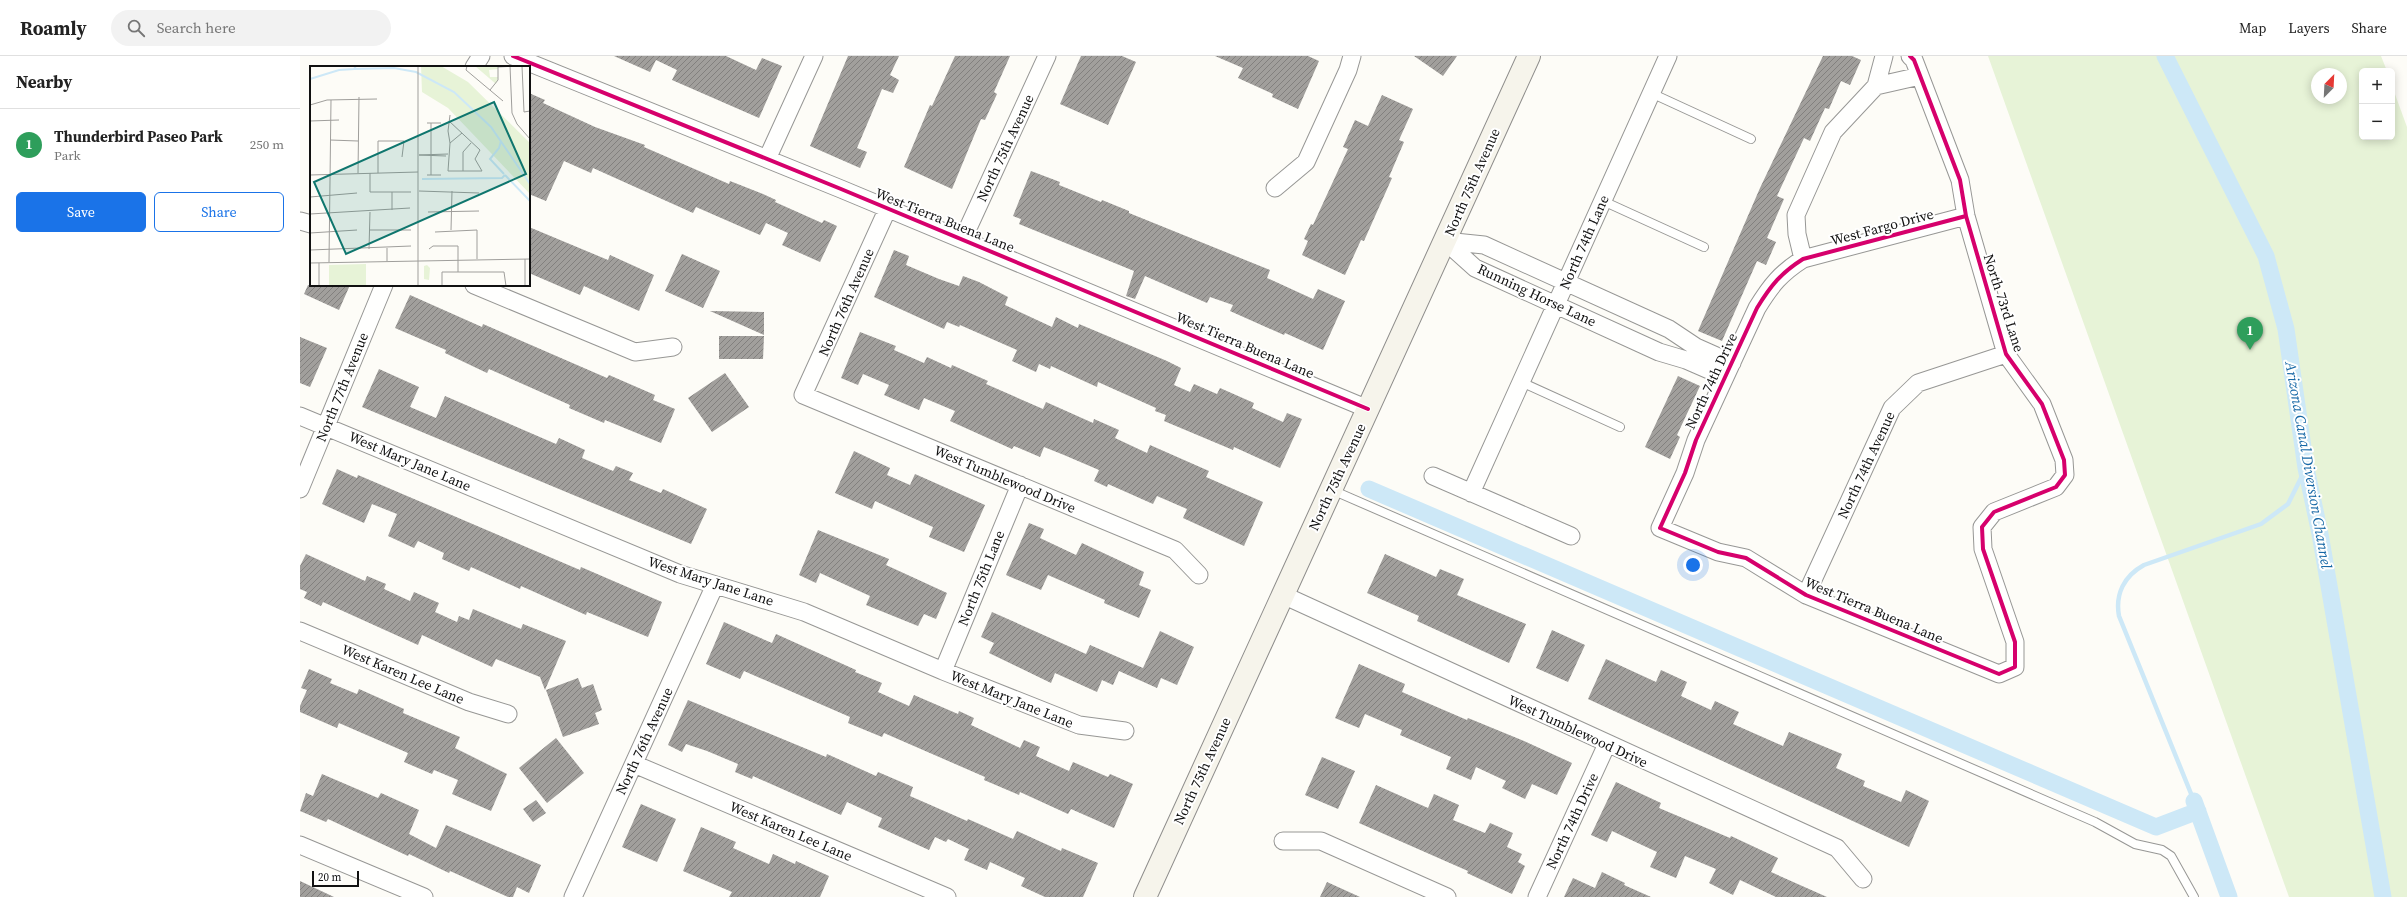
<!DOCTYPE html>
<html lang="en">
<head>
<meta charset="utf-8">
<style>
	:root { --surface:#fff; --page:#f2f2f2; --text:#222; --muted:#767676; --line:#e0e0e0; --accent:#1a73e8 }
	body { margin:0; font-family:"Source Serif 4",serif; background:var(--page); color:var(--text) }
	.controls { position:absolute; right:12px; top:12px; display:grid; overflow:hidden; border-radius:6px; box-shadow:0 2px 10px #0003 }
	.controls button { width:36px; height:36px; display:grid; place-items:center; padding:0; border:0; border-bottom:1px solid var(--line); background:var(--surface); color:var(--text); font:20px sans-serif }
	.compass { position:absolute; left:2011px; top:12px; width:36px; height:36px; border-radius:50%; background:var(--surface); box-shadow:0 2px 10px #0003; rotate:24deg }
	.scale { position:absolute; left:12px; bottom:10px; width:47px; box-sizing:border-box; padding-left:4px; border:2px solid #111; border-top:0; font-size:11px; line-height:14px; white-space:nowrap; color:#111; -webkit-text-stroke:3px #fff; paint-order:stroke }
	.you { position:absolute; left:1393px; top:509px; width:14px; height:14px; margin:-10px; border:3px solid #fff; border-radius:50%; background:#1a73e8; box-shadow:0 0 0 6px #1a73e833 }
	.badge { display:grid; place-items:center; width:26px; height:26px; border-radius:50%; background:var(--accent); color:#fff; font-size:13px; font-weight:700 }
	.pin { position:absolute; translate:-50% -33px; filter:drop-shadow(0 1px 2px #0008) }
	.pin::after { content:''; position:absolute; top:21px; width:14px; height:12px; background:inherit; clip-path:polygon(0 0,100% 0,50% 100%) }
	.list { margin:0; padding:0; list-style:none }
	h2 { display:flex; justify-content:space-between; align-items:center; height:52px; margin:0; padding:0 16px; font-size:17px }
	h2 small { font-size:13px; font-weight:400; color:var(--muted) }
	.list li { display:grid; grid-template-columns:26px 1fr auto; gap:12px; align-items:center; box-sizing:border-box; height:72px; padding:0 16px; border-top:1px solid var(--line) }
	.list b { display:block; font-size:15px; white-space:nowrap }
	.list p { margin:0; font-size:13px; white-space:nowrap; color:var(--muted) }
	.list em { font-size:13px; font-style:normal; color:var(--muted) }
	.actions { display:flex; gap:8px; padding:12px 16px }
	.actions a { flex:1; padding:9px 0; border:1px solid var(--accent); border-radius:6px; text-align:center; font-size:14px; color:var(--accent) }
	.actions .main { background:var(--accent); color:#fff }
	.icon { flex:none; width:22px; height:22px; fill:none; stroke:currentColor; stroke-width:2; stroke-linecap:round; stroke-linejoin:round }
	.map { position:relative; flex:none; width:2107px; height:841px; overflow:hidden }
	header { display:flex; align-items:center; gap:24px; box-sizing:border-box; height:56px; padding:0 20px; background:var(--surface); border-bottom:1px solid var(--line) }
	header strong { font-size:19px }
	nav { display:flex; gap:22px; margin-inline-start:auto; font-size:14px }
	.search { width:280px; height:36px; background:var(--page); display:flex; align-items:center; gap:10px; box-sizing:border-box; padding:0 14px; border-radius:22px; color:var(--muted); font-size:15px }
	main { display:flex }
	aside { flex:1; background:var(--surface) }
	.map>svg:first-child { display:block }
	.grass { fill:#e7f3d7; fill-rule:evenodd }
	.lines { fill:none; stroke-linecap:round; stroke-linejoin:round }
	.stream { stroke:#cde8f7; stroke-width:4.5 }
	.canal { stroke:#cde8f7; stroke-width:17 }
	.building { fill:url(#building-hatch) }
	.service-casing { stroke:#979795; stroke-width:10 }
	.minor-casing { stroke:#979795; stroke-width:19 }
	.secondary-casing { stroke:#8e8d8b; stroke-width:24 }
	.service { stroke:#fffffe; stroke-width:8 }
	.minor { stroke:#fffffe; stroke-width:17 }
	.secondary { stroke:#f6f4eb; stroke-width:22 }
	.cycleway-casing { stroke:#fff; stroke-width:6 }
	.cycleway { stroke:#d6006c; stroke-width:4 }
	.labels { text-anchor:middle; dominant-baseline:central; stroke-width:4; stroke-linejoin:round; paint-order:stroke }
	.street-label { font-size:14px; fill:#111; stroke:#fff }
	.water-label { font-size:15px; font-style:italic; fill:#1768a6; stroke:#fff }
	.inset-river { fill:none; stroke:#cde8f7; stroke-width:2 }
	.inset-road { fill:none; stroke:#9f9e9b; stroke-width:1 }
	.view { fill:#0f766e; fill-opacity:0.15; stroke:#0f766e; stroke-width:2 }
	.inset-edge { fill:none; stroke:#111; stroke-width:2 }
</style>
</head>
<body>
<header>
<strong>Roamly</strong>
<div class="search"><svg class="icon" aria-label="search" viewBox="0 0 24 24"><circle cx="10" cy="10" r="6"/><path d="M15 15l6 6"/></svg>Search here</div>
<nav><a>Map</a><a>Layers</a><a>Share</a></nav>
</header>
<main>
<aside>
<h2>Nearby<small></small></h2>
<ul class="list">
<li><span class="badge" style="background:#2e9e5b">1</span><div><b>Thunderbird Paseo Park</b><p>Park</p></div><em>250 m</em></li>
</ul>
<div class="actions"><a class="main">Save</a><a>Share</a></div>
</aside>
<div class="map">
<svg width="2107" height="841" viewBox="0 0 2107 841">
	<defs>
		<pattern id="building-hatch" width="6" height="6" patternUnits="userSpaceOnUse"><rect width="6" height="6" fill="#a19f9c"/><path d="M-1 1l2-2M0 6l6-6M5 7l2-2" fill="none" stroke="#82807e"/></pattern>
	</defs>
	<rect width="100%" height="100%" fill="#fdfcf7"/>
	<!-- grass -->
	<path class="grass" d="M1688 0H2081L2087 15H2062V81H2092V30L2107 71V841H1989ZM2017 18H2041V42H2017Z"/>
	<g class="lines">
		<!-- stream -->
		<path class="stream" d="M1894 745 1819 560C1815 538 1824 520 1844 509L1961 468 1988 448 2006 412"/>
		<!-- canal -->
		<path class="canal" d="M1865 0 1966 200 1986 273 2006 412 2020 478 2083 841
			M1069 433 1856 771 1898 755
			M1894 745 1929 841"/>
	</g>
	<!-- building -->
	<path class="building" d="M314 0H426L456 14 462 2 482 10 459 62 372 24 377 14 356 4 350 16Z
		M548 0H599L590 19 599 24 593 37 582 33 557 92 567 96 560 112 510 90Z
		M655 0H710L694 36 697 38 685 64 681 63 652 133 604 111 630 49 632 50Z
		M781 0H822L836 6 808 69 760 48Z
		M915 0H1008L1019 5 998 53 972 41 973 38 938 22 943 12Z
		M1114 0H1157L1143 20Z
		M1523 0H1552L1561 4 1550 29 1541 25 1529 53 1525 52 1510 85 1504 82 1477 140 1484 143 1467 182 1476 186 1466 209 1457 205 1422 285 1398 275 1460 132Z
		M229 37 245 44 243 47 295 71 345 89 344 91 429 128 430 125 463 138 476 144 475 146 522 167 524 164 537 170 520 206 482 189 488 177 466 167 460 179 396 151 393 157 293 112 291 117 264 105 246 145 229 138Z
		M1082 39 1113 53 1099 84 1104 86 1089 121 1092 122 1064 185 1061 184 1045 219 1002 199 1008 185 1004 183 1011 168 1013 169 1048 93 1043 91 1055 64 1068 70Z
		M731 115 760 126 759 129 801 146 802 144 829 155V157L970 214 967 222 1013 243 1018 233 1045 245 1023 294 985 277 984 279 930 255 933 249 910 241 907 247 845 220 835 243 826 240 834 215 719 168 721 163 713 160Z
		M229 171 308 204 310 199 354 219 339 255 284 230 280 239 229 217Z
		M594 194 609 200 606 209 639 223 659 230 663 220 679 226 708 241 705 249 752 271 756 261 778 272 779 268 867 305 881 312 874 329 890 336 894 328 917 338 920 332 954 347 952 352 983 366 987 357 1002 363 980 412 934 391 933 394 864 365 866 359 855 355 856 352 798 326 797 331 751 310 750 313 739 308 736 316 712 305 717 294 660 269 659 271 647 266 644 273 574 241Z
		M382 198 420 215 403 252 365 235Z
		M8 229H50L39 254 4 238Z
		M110 239 182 271 183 268 307 322 309 319 355 339 353 344 375 353 361 387 305 364 304 367 269 352 270 349 189 313 187 317 145 297 146 294 95 272Z
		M410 255 464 256V279Z
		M560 276 596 290 594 294 624 307 627 301 651 312 652 309 688 325 686 328 743 353 746 346 793 367 794 363 819 374 815 382 847 397 850 389 909 415 906 421 963 446 944 490 883 462 887 453 857 440 853 448 808 428 807 431 794 425 799 414 764 399 744 391 740 401 714 390 712 393 650 365 655 355 624 342 619 354 584 339 589 329 563 318 558 329 541 322Z
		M419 280H464L463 303H419Z
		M0 281 27 292 10 331 0 327Z
		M79 313 119 331 110 351 136 362 145 340 256 388 259 382 285 394 282 402 313 415 316 410 333 417 329 424 361 437 363 433 407 453 391 488 62 351Z
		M425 317 449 351 412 376 388 342Z
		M1378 320 1400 330 1377 379 1380 381 1370 403 1345 391Z
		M554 395 590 412 587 419 610 429 615 418 685 449 664 496 629 481 633 471 575 445 572 453 535 437Z
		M37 413 57 422 58 419 280 514 281 511 362 546 348 581 287 556 286 559 221 530 220 533 171 511 169 515 142 503 144 497 118 485 114 492 88 480 97 458 72 448 64 467 22 448Z
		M729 467 744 473 740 482 776 499 782 487 844 516 839 529 851 534 839 562 804 547 805 544 748 519 741 534 706 519Z
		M518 474 589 503 586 509 647 537 636 563 624 558 618 570 566 549 570 540 520 517 516 527 499 519Z
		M6 498 65 525 67 520 86 528 84 533 110 545 114 536 139 547 135 556 157 566 159 560 169 564 173 553 221 573 223 568 266 585 245 634 240 621 196 603 192 611 122 579 118 589 23 546 21 550 4 542 7 536 0 533V510Z
		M1085 498 1136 521 1140 513 1164 523 1157 539 1226 568 1209 607 1117 565 1119 560 1067 537Z
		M692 556 786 598 790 589 843 612 860 575 894 591 877 629 861 622 857 632 819 615 813 629 802 624 797 636 755 617 751 627 689 597 694 587 681 581Z
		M424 566 472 587 476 578 556 614 555 616 582 627 578 636 609 650 614 639 658 658 659 655 674 662 671 669 720 692 724 684 740 691 736 700 769 715 773 706 808 721 810 718 833 728 814 772 771 753 768 758 720 736 719 739 684 724 685 721 584 677 582 681 548 667 550 661 444 615 440 623 406 608Z
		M1252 574 1285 589 1268 626 1236 612Z
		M1306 603 1356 626 1361 614 1387 626 1381 640 1411 654 1415 645 1439 656 1433 668 1483 690 1489 676 1542 698 1536 712 1565 725 1563 730 1601 746 1606 734 1629 745 1609 791 1288 643Z
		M1059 608 1105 628 1102 636 1167 664 1168 662 1224 685 1272 707 1257 739 1232 728 1225 743 1202 732 1206 725 1176 711 1171 724 1146 713 1151 701 1100 679 1102 674 1065 658 1059 672 1035 662Z
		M9 613 32 623 30 627 57 638 59 633 104 653 103 657 160 681 155 692 207 718 191 755 152 738 158 724 134 714 132 718 104 706 108 697 39 667 37 672 0 656V650L7 634 1 632Z
		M278 622 282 632 293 628 302 654 295 657 299 668 263 681 246 634Z
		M388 644 526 701 527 698 576 720 578 716 613 731 610 740 667 765 668 763 713 783 717 775 761 795 762 792 798 807 783 841H745L721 830 725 822 690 806 687 814 664 804 669 793 648 783 646 786 635 781 629 794 578 771 582 762 547 746 541 759 453 720 452 723 435 716 438 708 407 695 386 688 382 696 368 689Z
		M256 682 284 717 247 747 219 712Z
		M1022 701 1055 715 1038 753 1005 739Z
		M22 718 78 742 81 737 119 754 109 778 136 792 146 769 241 809 229 837 217 831 213 841H208L150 815 149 817 109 798 108 800 28 763 26 766 0 755 6 737 13 740Z
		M1316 726 1361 747 1359 752 1430 782 1431 780 1478 802 1471 816 1527 841H1476L1440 824 1433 839 1409 827 1416 813 1385 800 1376 822 1350 811 1357 796 1312 775 1307 786 1291 779Z
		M1076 729 1128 752 1134 738 1159 749 1153 764 1185 777 1190 767 1213 777 1207 791 1222 798 1218 806 1225 810 1212 838 1167 817 1168 815 1059 767Z
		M236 744 246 757 233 766 223 753Z
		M341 748 376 763 357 806 322 791Z
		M401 771 436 786 433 792 469 808 473 798 495 808 496 805 529 820 520 841H429L432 836 383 815Z
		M1302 816 1325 827 1324 829 1351 841H1264L1273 822 1295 832Z
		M0 825 34 841H0Z
		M1027 826 1060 841H1020Z"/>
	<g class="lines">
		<defs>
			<path id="service" d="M1351 37 1451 83
				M1303 145 1404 191
				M1221 326 1320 371
				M1032 434 1795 766 1835 788 1862 794 1871 800 1894 841"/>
			<path id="minor" d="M213 0 541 133 1068 353
				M1610 0 1614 4 1660 124 1666 160 1706 298 1742 348 1764 404 1765 419 1756 431 1694 456 1682 471 1683 493 1715 586V611L1699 618 1506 539 1446 502 1418 496 1360 472 1385 417 1396 384 1457 252C1471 229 1481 217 1503 203L1666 160
				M174 11 181 0
				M1576 30 1620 20
				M467 103 514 0
				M975 132 1006 106 1048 14 1052 0
				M588 152 503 339 875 494 899 519
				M0 165 11 168
				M663 183 747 0
				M1145 185 1184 189 1369 273 1396 291 1432 307
				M1145 185 1175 212 1359 296 1386 304 1425 321
				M1503 203 1497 178 1496 159 1533 76 1576 30 1584 0
				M174 229 335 296 373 291
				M0 360 380 518 504 556 643 615 779 669 825 675
				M1133 420 1271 480
				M0 433 84 229
				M1171 437 1368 0
				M983 539 1537 792 1563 823
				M1506 539 1592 352 1618 327 1706 298
				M0 575 169 646 208 658
				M643 615 720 429
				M334 708 647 841
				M983 785H1021L1147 841
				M0 789 124 841
				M273 841 415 529
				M1237 841 1307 688"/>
			<path id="secondary" d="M845 841 1229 0"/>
		</defs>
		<!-- service casing -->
		<use href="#service" class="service-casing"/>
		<!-- minor casing -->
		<use href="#minor" class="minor-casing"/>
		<!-- secondary casing -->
		<use href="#secondary" class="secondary-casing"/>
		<!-- service -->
		<use href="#service" class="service"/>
		<!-- minor -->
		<use href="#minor" class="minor"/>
		<!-- secondary -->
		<use href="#secondary" class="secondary"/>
		<defs>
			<path id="cycleway" d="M213 0 541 133 1068 353
				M1610 0 1614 4 1660 124 1666 160 1706 298 1742 348 1764 404 1765 419 1756 431 1694 456 1682 471 1683 493 1715 586V611L1699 618 1506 539 1446 502 1418 496 1360 472 1385 417 1396 384 1457 252C1471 229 1481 217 1503 203L1666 160"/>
		</defs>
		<!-- cycleway casing -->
		<use href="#cycleway" class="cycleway-casing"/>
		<!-- cycleway -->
		<use href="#cycleway" class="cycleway"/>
	</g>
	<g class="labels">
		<!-- street labels -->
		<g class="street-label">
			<text transform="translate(705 92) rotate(-65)">North 75th Avenue</text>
			<text transform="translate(1172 126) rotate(-66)">North 75th Avenue</text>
			<text transform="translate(645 164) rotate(22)">West Tierra Buena Lane</text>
			<text transform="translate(1582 171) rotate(-15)">West Fargo Drive</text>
			<text transform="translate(1284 186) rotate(-66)">North 74th Lane</text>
			<text transform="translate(1237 239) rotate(25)">Running Horse Lane</text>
			<text transform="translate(546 246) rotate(-66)">North 76th Avenue</text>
			<text transform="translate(1704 247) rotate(72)">North 73rd Lane</text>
			<text transform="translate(945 289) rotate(23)">West Tierra Buena Lane</text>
			<text transform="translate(1411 325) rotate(-65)">North 74th Drive</text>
			<text transform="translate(42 331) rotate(-68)">North 77th Avenue</text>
			<text transform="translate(110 405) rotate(23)">West Mary Jane Lane</text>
			<text transform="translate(1566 409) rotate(-65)">North 74th Avenue</text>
			<text transform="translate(1037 421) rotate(-65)">North 75th Avenue</text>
			<text transform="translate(705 423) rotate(23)">West Tumblewood Drive</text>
			<text transform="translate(681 522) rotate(-68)">North 75th Lane</text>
			<text transform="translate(411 525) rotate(18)">West Mary Jane Lane</text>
			<text transform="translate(1574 554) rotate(23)">West Tierra Buena Lane</text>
			<text transform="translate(103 618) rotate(23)">West Karen Lee Lane</text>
			<text transform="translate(712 643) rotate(22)">West Mary Jane Lane</text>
			<text transform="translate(1278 675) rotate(25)">West Tumblewood Drive</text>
			<text transform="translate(344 685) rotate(-65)">North 76th Avenue</text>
			<text transform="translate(902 715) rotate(-65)">North 75th Avenue</text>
			<text transform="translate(1272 765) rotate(-65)">North 74th Drive</text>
			<text transform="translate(491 775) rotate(23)">West Karen Lee Lane</text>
		</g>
		<!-- water labels -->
		<g class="water-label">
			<text transform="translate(2009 409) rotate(80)">Arizona Canal Diversion Channel</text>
		</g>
	</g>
	<!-- overview -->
	<g transform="translate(10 10)">
		<rect width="220" height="220" fill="#fdfcf7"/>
		<path d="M111 0H131L158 16 220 77V128L138 42 112 26ZM165 0H188V3L179 4 180 11H188L186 18ZM56 198V220H19V199ZM117 199 120 202 119 214 114 213V200Z" fill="#e7f3d7"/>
		<path class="inset-river" d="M44 3 84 2 106 6 144 26 181 61 220 118M0 13 29 4 44 3 46 0M191 75 189 82 180 93 194 108M195 109 220 135M112 113 192 112 195 109"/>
		<path class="inset-road" d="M157 0 156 4 193 35M200 0 202 47 207 58 220 73M212 0 214 46 220 45M188 1 207 0M180 24 188 14V0M0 39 17 34 67 33M0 55 29 54M139 55 170 84 165 93 172 105H138L140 77 138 65 140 49M117 57H131M20 74 48 75M140 77 152 67M109 89 138 88M109 89 136 90M153 105V86L161 77M48 107 49 31M60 107V126H101M68 107V75H94L92 91M0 109 108 106M117 109H131M121 109V57M109 125 169 127M82 126V144M0 131 47 127M118 146 169 145M0 148 100 142M60 164H101M141 164 142 125M125 166 167 164V193M0 167 47 164M77 182V195M59 183 60 146M119 183 123 180H148V206M0 184 101 180M215 193V220M19 196 21 34M0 197 220 193M9 197V220M108 220V0M132 220V206H194L196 220"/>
		<path class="view" d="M184 36 216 108 36 188 4 116Z"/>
		<rect width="220" height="220" class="inset-edge"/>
	</g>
</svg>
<div class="controls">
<button>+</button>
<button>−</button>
</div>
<svg class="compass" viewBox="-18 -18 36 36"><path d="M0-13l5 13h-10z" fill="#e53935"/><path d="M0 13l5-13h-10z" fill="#767676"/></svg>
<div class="scale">20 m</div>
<div class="you"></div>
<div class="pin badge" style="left:1950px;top:294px;background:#2e9e5b">1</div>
</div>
</main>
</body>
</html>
